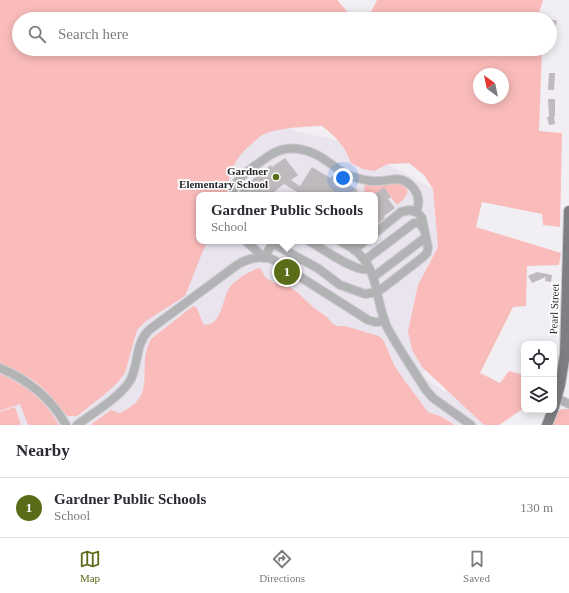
<!DOCTYPE html>
<html lang="en">
<head>
<meta charset="utf-8">
<style>
	:root { --surface:#fff; --page:#f7f7f7; --text:#2b2b33; --muted:#7c7c81; --line:#e1e1e2; --accent:#5b6c19 }
	body { margin:0; font-family:Georgia,serif; background:var(--page); color:var(--text) }
	.controls { position:absolute; right:12px; bottom:12px; display:grid; overflow:hidden; border-radius:8px; box-shadow:0 2px 10px #0003 }
	.controls button { width:36px; height:36px; display:grid; place-items:center; padding:0; border:0; border-bottom:1px solid var(--line); background:var(--surface); color:var(--text); font:20px sans-serif }
	.compass { position:absolute; left:473px; top:68px; width:36px; height:36px; border-radius:50%; background:var(--surface); box-shadow:0 2px 10px #0003; rotate:327deg }
	.you { position:absolute; left:343px; top:178px; width:14px; height:14px; margin:-10px; border:3px solid #fff; border-radius:50%; background:#1a73e8; box-shadow:0 0 0 6px #1a73e833 }
	.badge { display:grid; place-items:center; width:26px; height:26px; border-radius:50%; background:var(--accent); color:#fff; font-size:13px; font-weight:700 }
	.pin { position:absolute; translate:-50% -50%; border:2px solid #fff; box-shadow:0 1px 4px #0006 }
	.popup { position:absolute; left:196px; top:192px; width:182px; height:52px; box-sizing:border-box; display:grid; place-content:center; border-radius:8px; background:var(--surface); filter:drop-shadow(0 1px 3px #0005); font-size:13px; white-space:nowrap; color:var(--muted) }
	.popup b { font-size:15px; color:var(--text) }
	.popup::after { content:''; position:absolute; left:50%; top:100%; margin-left:-8px; border:8px solid transparent; border-top-color:var(--surface) }
	.list { margin:0; padding:0; list-style:none }
	h2 { display:flex; justify-content:space-between; align-items:center; height:52px; margin:0; padding:0 16px; font-size:17px }
	h2 small { font-size:13px; font-weight:400; color:var(--muted) }
	.list li { display:grid; grid-template-columns:26px 1fr auto; gap:12px; align-items:center; box-sizing:border-box; height:60px; padding:0 16px; border-top:1px solid var(--line) }
	.list b { display:block; font-size:15px; white-space:nowrap }
	.list p { margin:0; font-size:13px; white-space:nowrap; color:var(--muted) }
	.list em { font-size:13px; font-style:normal; color:var(--muted) }
	.icon { flex:none; width:22px; height:22px; fill:none; stroke:currentColor; stroke-width:2; stroke-linecap:round; stroke-linejoin:round }
	.map { position:relative; flex:none; width:569px; height:425px; overflow:hidden }
	.search { position:absolute; background:var(--surface); box-shadow:0 2px 10px #0003; left:12px; right:12px; top:12px; height:44px; display:flex; align-items:center; gap:10px; box-sizing:border-box; padding:0 14px; border-radius:22px; color:var(--muted); font-size:15px }
	.sheet { height:112px; background:var(--surface) }
	nav { display:flex; justify-content:space-around; align-items:center; box-sizing:border-box; height:56px; border-top:1px solid var(--line); background:var(--surface); font-size:11px; color:var(--muted) }
	nav a { display:grid; justify-items:center; gap:2px }
	nav .on { color:var(--accent) }
	.map>svg:first-child { display:block }
	.built { fill:#eae4ef; fill-rule:evenodd }
	.green { fill:#fabcbb; fill-rule:evenodd }
	.building { fill:#bfbabd }
	.lines { fill:none; stroke-linecap:round; stroke-linejoin:round }
	.minor-casing { stroke:#cdcbcf; stroke-width:10 }
	.major-casing { stroke:#cdcbcf; stroke-width:12 }
	.minor { stroke:#b2b3b4; stroke-width:8 }
	.major { stroke:#7e7f82; stroke-width:10 }
	.poi-dot { fill:#5b6c19; stroke:#fff; stroke-width:1.5 }
	.labels { text-anchor:middle; dominant-baseline:central; stroke-width:3.5; stroke-linejoin:round; paint-order:stroke }
	.poi-label { font-size:11px; font-weight:bold; fill:#282729; stroke:#fff; text-anchor:end }
	.street-label { font-size:11px; fill:#282729; stroke:#fff }
</style>
</head>
<body>
<div class="map">
<svg width="569" height="425" viewBox="0 0 569 425">
	<rect width="100%" height="100%" fill="#f1eff3"/>
	<!-- built -->
	<path class="built" d="M264 123 339 141 388 164 433 189 438 247 418 285 436 354 422 375 445 392 457 372 492 425H0V178L188 206ZM199 195H375V241H199Z"/>
	<!-- green -->
	<path class="green" d="M0 0H337L354 19H19V49H542L539 131 562 133 560 227 543 225 542 214 482 202 476 227 561 253 559 265 527 266 526 306 513 307 480 373 500 383 509 371 524 375V408L499 425H484L422 367 412 350 408 331 418 285 438 247 433 189 424 175 409 163 388 164 374 171 363 169 351 163C345 146 336 137 322 126 302 127 282 127 264 134 260 136 257 139 254 142 236 156 228 172 227 195H199V241H207L185 296 146 321 137 330 125 373 117 383 104 395 77 416H67C54 399 42 384 23 374 16 370 8 367 0 363ZM479 74H503V98H479Z
		M377 0H543L537 19H360L371 12Z
		M398 181 407 187C409 196 403 200 397 205L384 188 374 195H367C364 190 363 188 366 183Z
		M258 268 261 269 265 277 274 283 288 286 297 292 314 308 327 317 333 324 337 326H345L379 336 384 341 394 365 405 381 428 412 440 416 455 425H90L111 410 120 413C160 395 135 368 151 339L193 306 197 308 203 324C222 329 222 297 230 287 236 279 249 272 258 268Z
		M0 374C26 385 45 400 59 425H28L20 404 0 411Z
		M15 407 21 425H0V412Z
		M563 409H569V425H553L558 411Z"/>
	<!-- building -->
	<path class="building" d="M550 19 557 21 552 42H550Z
		M549 73H555L554 90H548Z
		M548 99H555V116H554L555 124 549 125 547 117H549Z
		M285 158 298 175 291 180 300 186 312 167 330 178 335 174 339 179 358 190 355 195H295L297 192 284 184 270 195H238L240 192 239 190 271 165 272 167Z
		M384 187 391 197 388 199 395 208 384 216 385 218 375 226V194Z
		M537 272 552 275 551 282 545 281 546 277 532 283 528 276Z"/>
	<g class="lines">
		<defs>
			<path id="minor" d="M232 195C234 180 244 174 256 165 262 161 269 155 276 152 293 144 314 151 328 162 338 169 345 175 357 178 364 180 371 182 378 181 389 181 398 176 408 183 418 190 421 202 416 212
				M246 241 264 258 274 241
				M309 241C322 248 357 274 370 269
				M340 241C347 245 355 249 360 255 379 274 376 304 387 327 398 348 413 369 426 390L433 398 471 425
				M272 243 319 269 340 285 365 294 377 292 383 288 423 257 427 253 428 248 422 218 418 213 410 210 401 212 375 233
				M354 250 365 241
				M365 260 414 223H420L424 230
				M373 276 376 275 426 237
				M0 368C28 380 51 398 66 425
				M557 398 569 404
				M77 425C93 413 122 396 131 379 139 362 135 344 149 330L237 265C248 258 260 256 272 259L368 320 375 322 385 321"/>
			<path id="major" d="M554 407 560 385 565 354 569 211
				M547 425 553 410"/>
		</defs>
		<!-- minor casing -->
		<use href="#minor" class="minor-casing"/>
		<!-- major casing -->
		<use href="#major" class="major-casing"/>
		<!-- minor -->
		<use href="#minor" class="minor"/>
		<!-- major -->
		<use href="#major" class="major"/>
	</g>
	<!-- markers -->
	<circle class="poi-dot" cx="276" cy="177" r="4"/>
	<g class="labels">
		<!-- poi labels -->
		<g class="poi-label">
			<text x="268" y="171">Gardner<tspan x="268" dy="13">Elementary School</tspan></text>
		</g>
		<!-- street labels -->
		<g class="street-label">
			<text transform="translate(554 309) rotate(-88)">Pearl Street</text>
		</g>
	</g>
</svg>
<div class="controls">
<button><svg class="icon" aria-label="locate" viewBox="0 0 24 24"><circle cx="12" cy="12" r="6"/><path d="M12 2v4M12 18v4M2 12h4M18 12h4"/></svg></button>
<button><svg class="icon" aria-label="layers" viewBox="0 0 24 24"><path d="M12 4l9 5-9 5-9-5zM3 14l9 5 9-5"/></svg></button>
</div>
<svg class="compass" viewBox="-18 -18 36 36"><path d="M0-13l5 13h-10z" fill="#e53935"/><path d="M0 13l5-13h-10z" fill="#7c7c81"/></svg>
<div class="you"></div>
<div class="pin badge" style="left:287px;top:272px">1</div>
<div class="popup"><b>Gardner Public Schools</b>School</div>
<div class="search"><svg class="icon" aria-label="search" viewBox="0 0 24 24"><circle cx="10" cy="10" r="6"/><path d="M15 15l6 6"/></svg>Search here</div>
</div>
<section class="sheet">
<h2>Nearby<small></small></h2>
<ul class="list">
<li><span class="badge">1</span><div><b>Gardner Public Schools</b><p>School</p></div><em>130 m</em></li>
</ul>
</section>
<nav>
<a class="on"><svg class="icon" aria-label="map" viewBox="0 0 24 24"><path d="M3 6l6-2 6 2 6-2v14l-6 2-6-2-6 2zM9 4v14M15 6v14"/></svg>Map</a>
<a><svg class="icon" aria-label="directions" viewBox="0 0 24 24"><path d="M12 3l9 9-9 9-9-9zM9 14v-3h6M13 9l2 2-2 2"/></svg>Directions</a>
<a><svg class="icon" aria-label="saved" viewBox="0 0 24 24"><path d="M7 4h10v16l-5-4-5 4z"/></svg>Saved</a>
</nav>
</body>
</html>
